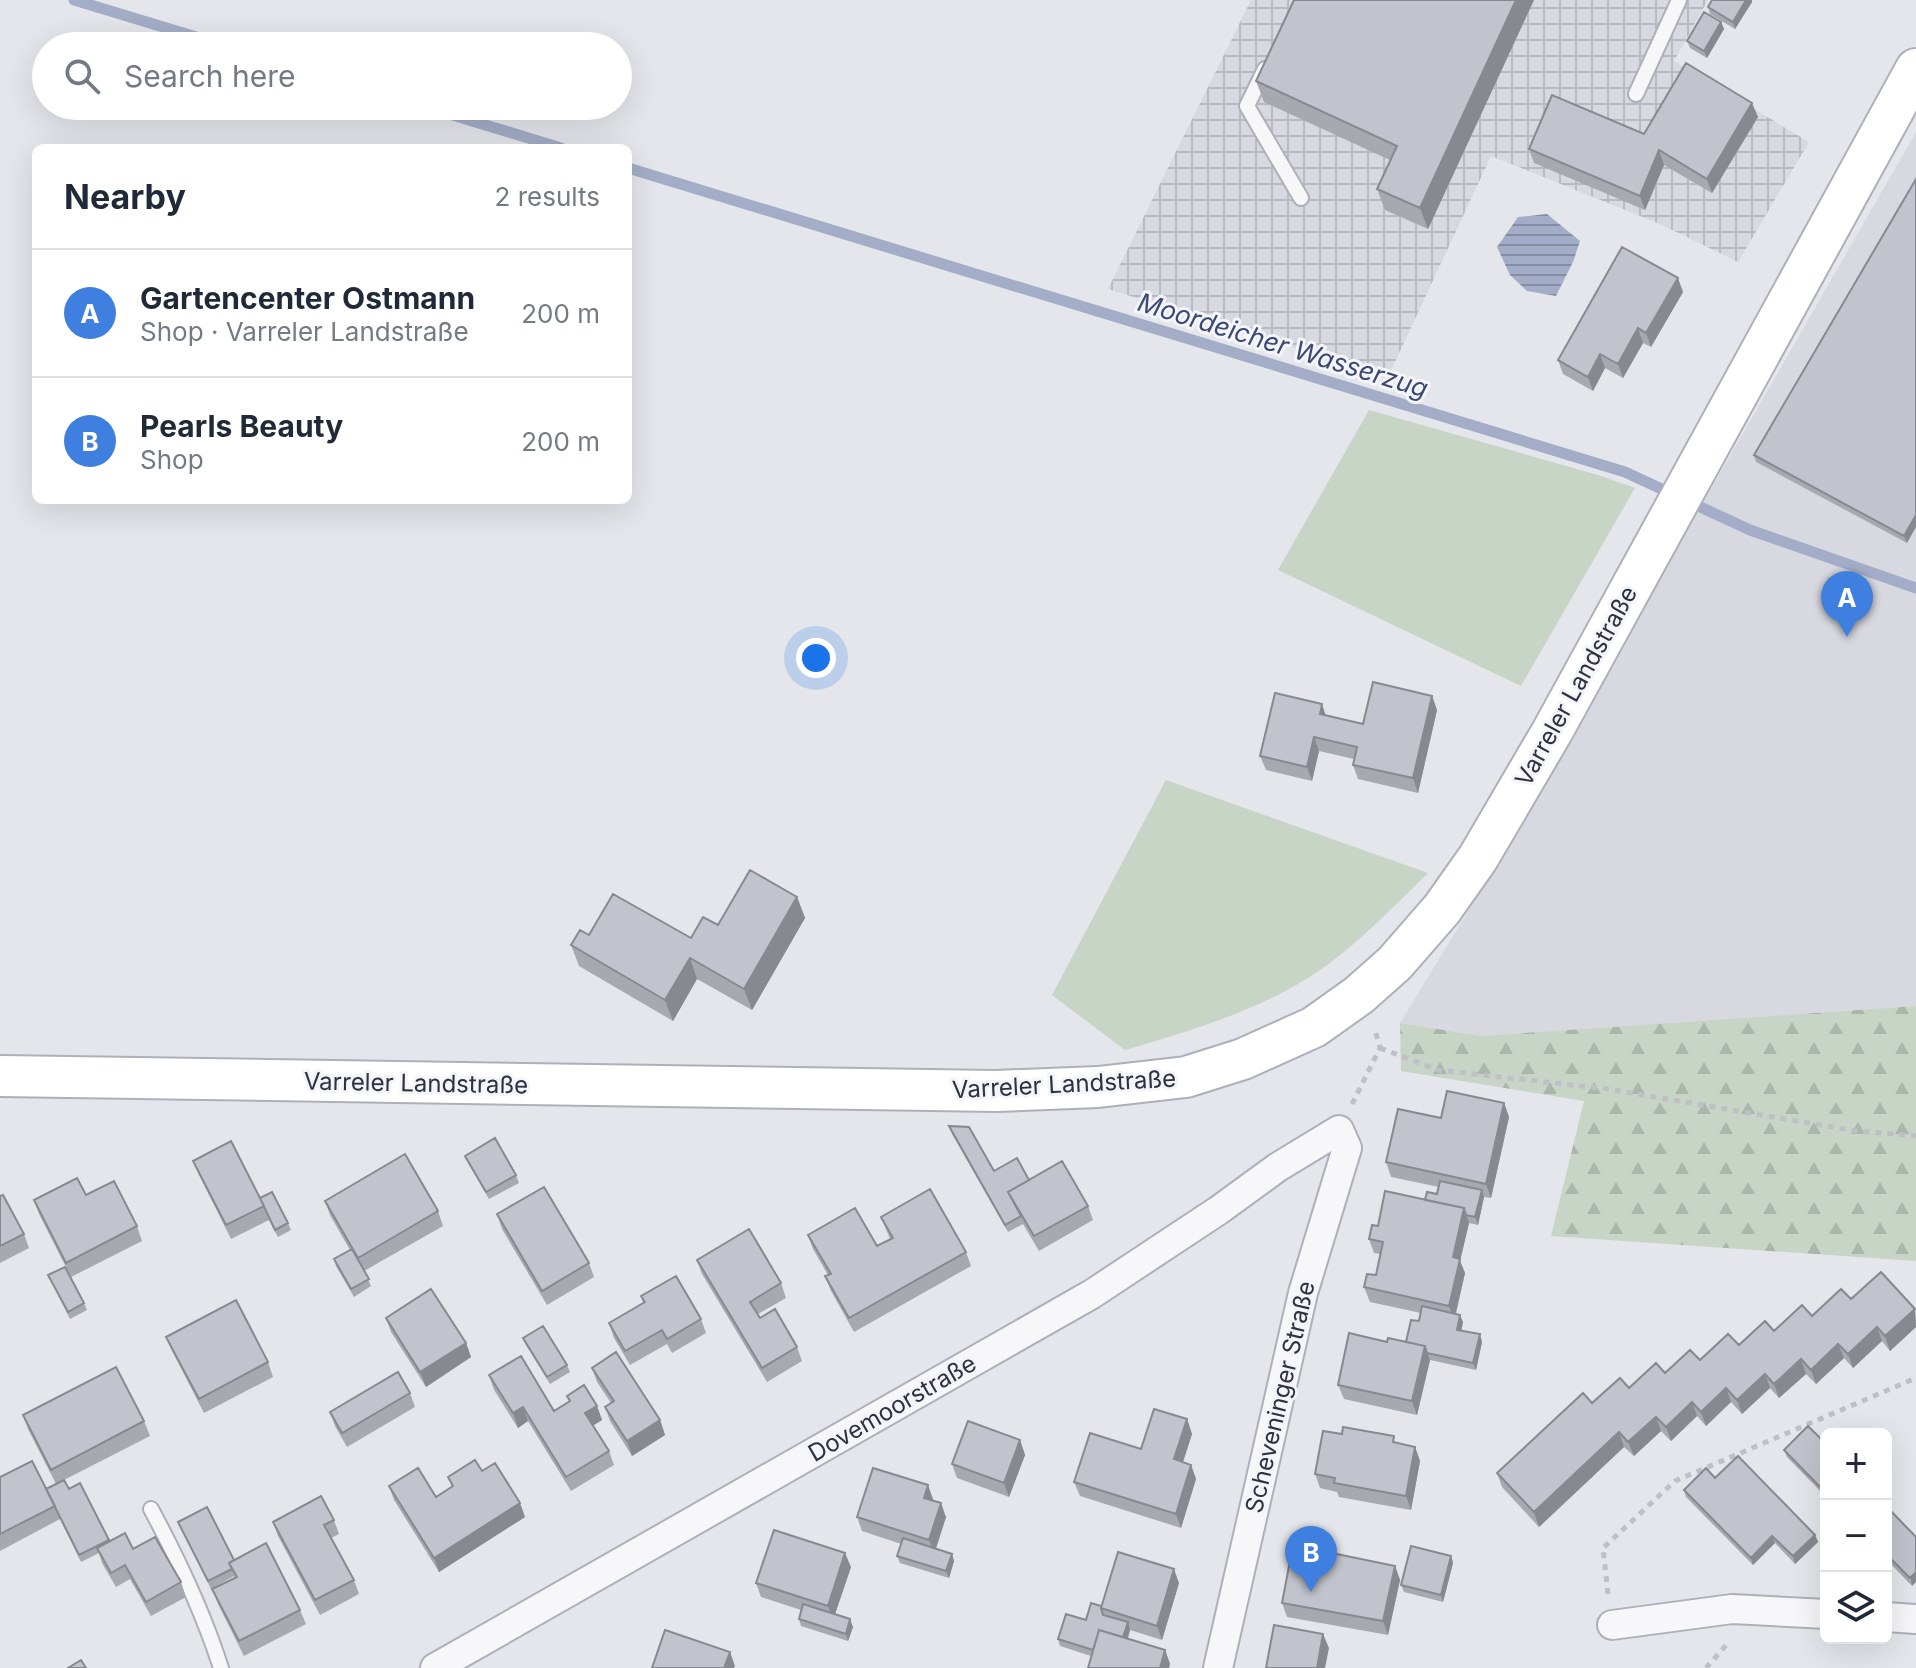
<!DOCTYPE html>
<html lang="en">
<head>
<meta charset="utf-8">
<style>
	:root { --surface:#fff; --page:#f6f6f7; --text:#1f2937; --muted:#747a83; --line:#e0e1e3; --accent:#0f766e }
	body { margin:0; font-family:Inter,sans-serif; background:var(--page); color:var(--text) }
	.controls { position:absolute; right:24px; bottom:24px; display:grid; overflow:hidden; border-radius:12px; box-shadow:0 8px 32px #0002 }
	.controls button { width:72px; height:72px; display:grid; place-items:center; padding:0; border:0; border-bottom:2px solid var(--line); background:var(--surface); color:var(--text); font:40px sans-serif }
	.you { position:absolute; left:816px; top:658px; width:28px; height:28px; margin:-20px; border:6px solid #fff; border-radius:50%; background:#1a73e8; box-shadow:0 0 0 12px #1a73e833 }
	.badge { display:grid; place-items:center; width:52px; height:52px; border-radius:50%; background:var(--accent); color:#fff; font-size:26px; font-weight:700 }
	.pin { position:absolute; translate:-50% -66px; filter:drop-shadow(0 2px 4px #0008) }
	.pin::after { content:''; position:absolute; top:42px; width:28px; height:24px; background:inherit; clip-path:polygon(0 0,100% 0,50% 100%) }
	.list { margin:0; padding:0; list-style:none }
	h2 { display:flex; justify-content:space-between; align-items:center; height:104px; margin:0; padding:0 32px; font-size:34px }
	h2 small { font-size:26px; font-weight:400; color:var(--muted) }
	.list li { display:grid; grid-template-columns:52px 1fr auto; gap:24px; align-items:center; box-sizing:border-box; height:128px; padding:0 32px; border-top:2px solid var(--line) }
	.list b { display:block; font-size:30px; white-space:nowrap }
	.list p { margin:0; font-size:26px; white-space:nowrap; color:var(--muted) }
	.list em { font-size:26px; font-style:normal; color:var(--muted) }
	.icon { flex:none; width:44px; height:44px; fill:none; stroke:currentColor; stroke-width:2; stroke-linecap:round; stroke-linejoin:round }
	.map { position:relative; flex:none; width:1916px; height:1668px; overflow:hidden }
	.search { position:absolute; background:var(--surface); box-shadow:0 8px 32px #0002; left:32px; top:32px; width:600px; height:88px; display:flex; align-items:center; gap:20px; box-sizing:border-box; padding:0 28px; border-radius:44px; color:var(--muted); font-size:30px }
	.panel { position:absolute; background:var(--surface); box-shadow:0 8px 32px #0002; left:32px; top:144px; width:600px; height:360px; border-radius:12px }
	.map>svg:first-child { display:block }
	.built { fill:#d7d8e0 }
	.industrial { fill:url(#industrial-grid) }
	.green { fill:#c7d4c6 }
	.forest { fill:url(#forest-firs) }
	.water { fill:url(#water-rules) }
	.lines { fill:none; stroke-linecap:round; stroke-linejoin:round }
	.stream { stroke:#a3adc7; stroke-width:11 }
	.lane-casing { stroke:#adb0b8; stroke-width:18 }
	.street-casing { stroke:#adb0b8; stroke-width:32 }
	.secondary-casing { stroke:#adb0b8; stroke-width:44 }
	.path { stroke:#bec0c6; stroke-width:5; stroke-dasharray:6 6; stroke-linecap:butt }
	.lane { stroke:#f7f7f9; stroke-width:14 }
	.street { stroke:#f7f7f9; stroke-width:28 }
	.secondary { stroke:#fff; stroke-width:40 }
	.wall { fill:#a7a9b0 }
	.shaded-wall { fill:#888990 }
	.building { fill:#c2c4cd; stroke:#888990; stroke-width:2 }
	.labels { text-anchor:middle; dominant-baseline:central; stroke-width:6; stroke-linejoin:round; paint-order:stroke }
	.street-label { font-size:24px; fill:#2d3142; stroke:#f4f5f8 }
	.water-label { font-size:26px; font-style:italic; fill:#3b4873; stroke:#f4f5f8 }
</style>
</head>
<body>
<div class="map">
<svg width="1916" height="1668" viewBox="0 0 1916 1668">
	<defs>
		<pattern id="industrial-grid" width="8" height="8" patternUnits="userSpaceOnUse" patternTransform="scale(2)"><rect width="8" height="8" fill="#d7d8e0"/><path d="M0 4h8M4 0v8" fill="none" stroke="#b9bac1"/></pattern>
		<pattern id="forest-firs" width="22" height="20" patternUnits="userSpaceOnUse" patternTransform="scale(2)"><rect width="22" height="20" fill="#c7d4c6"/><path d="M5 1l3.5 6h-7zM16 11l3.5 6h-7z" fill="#abb6ab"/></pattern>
		<pattern id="water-rules" width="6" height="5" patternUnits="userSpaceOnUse" patternTransform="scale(2)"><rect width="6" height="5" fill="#a3adc7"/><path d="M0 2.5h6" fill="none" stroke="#858da3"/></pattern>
	</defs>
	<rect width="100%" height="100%" fill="#e4e6eb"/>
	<!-- built -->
	<path class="built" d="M1916 132V1006L1481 1036 1400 1023 1478 895Z"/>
	<!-- industrial -->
	<path class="industrial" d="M1251 0H1708L1674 61 1809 142 1738 262 1660 224 1491 156 1388 377 1108 289Z"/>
	<!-- green -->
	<path class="green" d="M1369 410 1598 475 1635 488 1521 686 1278 570Z
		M1166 780 1428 873C1394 906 1361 941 1323 968 1265 1009 1193 1030 1125 1050L1052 995Z"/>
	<!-- forest -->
	<path class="forest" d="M1916 1006V1261L1551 1236 1584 1101 1401 1071 1400 1023 1481 1036Z"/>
	<!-- water -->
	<path class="water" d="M1547 214 1580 241 1573 262 1556 296 1527 291 1510 275 1497 247 1518 217Z"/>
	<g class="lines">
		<!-- stream -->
		<path class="stream" d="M74 0 226 46
			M423 106 561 148
			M628 168 1625 472 1750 530 1916 588"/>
		<defs>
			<path id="lane" d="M1265 69 1247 106 1301 198
				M1636 94 1679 0
				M151 1509C179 1561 203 1612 221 1668"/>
			<path id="street" d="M1886 1617 1916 1619
				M1612 1625 1732 1609 1826 1614
				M435 1668 1092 1294 1219 1210 1278 1167 1339 1130 1347 1148 1303 1293 1218 1668"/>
			<path id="secondary" d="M0 1076 996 1091 1098 1087 1186 1077 1243 1059 1314 1027 1359 995 1395 963 1442 909 1478 858 1553 730 1916 69"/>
		</defs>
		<!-- lane casing -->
		<use href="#lane" class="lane-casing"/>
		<!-- street casing -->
		<use href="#street" class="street-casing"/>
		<!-- secondary casing -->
		<use href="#secondary" class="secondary-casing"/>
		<!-- path -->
		<path class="path" d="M1380 1048 1438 1070 1608 1089 1856 1131 1916 1136
			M1352 1104 1380 1048 1375 1030
			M1608 1594 1603 1548 1675 1481 1916 1378
			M1706 1668 1729 1642"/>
		<!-- lane -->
		<use href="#lane" class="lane"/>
		<!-- street -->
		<use href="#street" class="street"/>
		<!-- secondary -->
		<use href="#secondary" class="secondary"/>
	</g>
	<!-- wall -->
	<path class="wall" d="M1294 0H1534L1428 229 1385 210 1377 189 1390 160 1264 102 1256 81Z
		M1752 2 1735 29 1710 14 1708 7Z
		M1721 22 1724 29 1707 58 1690 48 1687 41Z
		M1758 117 1712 193 1664 165 1645 210 1534 163 1529 149 1644 134Z
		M1916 179 1907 543 1756 462 1754 455Z
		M1683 292 1651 347 1643 343 1623 378 1605 368 1593 391 1563 374 1558 360Z
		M1432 696 1437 710 1418 793 1358 779 1353 765 1354 759 1319 751 1312 781 1266 770 1260 756 1326 715 1363 724Z
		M797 897 805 918 752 1010 697 979 673 1021 579 966 571 945 589 935 691 938 718 925Z
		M1504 1103 1509 1117 1491 1198 1484 1197 1478 1225 1469 1223 1460 1261 1465 1273 1456 1314 1463 1322 1461 1331 1482 1342 1476 1370 1430 1360 1417 1415 1344 1399 1338 1385 1387 1342H1406L1419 1321 1421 1313 1370 1302 1364 1287 1376 1275 1380 1254 1374 1253 1369 1239 1378 1226 1437 1194 1439 1187 1391 1177 1386 1162 1441 1118Z
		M949 1126 994 1171 1029 1180 1088 1206 1093 1220 1039 1251 1023 1224 1008 1232 952 1134Z
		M465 1156 516 1175 519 1183 489 1199 468 1163Z
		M193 1161 260 1198 288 1223 291 1230 278 1237 269 1220 231 1239 199 1175Z
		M86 1195 137 1226 142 1241 71 1277 39 1214 34 1200Z
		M0 1196 24 1234 29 1248 0 1263Z
		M325 1201 438 1211 443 1226 364 1271 371 1286 354 1297 336 1266 334 1259 350 1250 330 1215Z
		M497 1214 589 1263 594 1277 547 1305 502 1229Z
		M881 1217 966 1252 971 1266 854 1332 831 1291 825 1276 828 1275 813 1249 808 1235 877 1246 890 1239Z
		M697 1260 781 1283 786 1298 758 1314 760 1318 797 1347 802 1361 767 1382 702 1274Z
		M48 1275 84 1303 87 1310 70 1319Z
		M641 1296 701 1319 706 1333 672 1353 667 1344 630 1365 614 1338 609 1323 643 1303Z
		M1851 1299 1915 1309 1916 1327 1890 1351 1882 1341 1853 1368 1844 1358 1816 1384 1806 1374 1779 1398 1770 1388 1742 1414 1731 1402 1706 1426 1697 1416 1671 1441 1661 1431 1634 1456 1624 1447 1539 1527 1502 1487 1497 1473 1592 1403Z
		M386 1318 466 1343 471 1357 426 1387 391 1332Z
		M166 1337 268 1362 273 1377 204 1413 172 1351Z
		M523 1338 567 1365 570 1372 550 1384 526 1345Z
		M592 1368 660 1420 665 1435 632 1456 610 1421 605 1407 611 1403 597 1382Z
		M489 1375 554 1411 569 1402 567 1396 597 1406 602 1420 593 1425 609 1451 614 1465 571 1491 528 1421 518 1428 494 1390Z
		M410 1393 415 1407 347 1447 335 1426 330 1412Z
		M23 1415 144 1421 150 1436 64 1480 69 1489 80 1483 109 1541 133 1549 181 1582 186 1597 151 1616 130 1579 116 1587 102 1563 99 1553 81 1562 60 1519 0 1551V1477L46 1489 56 1484 28 1429Z
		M1187 1419 1192 1434 1183 1462 1191 1465 1196 1479 1181 1528 1080 1496 1074 1482 1141 1449Z
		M1020 1440 1025 1455 1009 1497 957 1478 952 1464Z
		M1397 1443 1415 1447 1420 1461 1411 1510 1339 1497 1337 1492 1320 1488 1315 1474Z
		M1826 1444V1497L1787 1457 1784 1450Z
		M448 1477 525 1517 439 1572 394 1500 389 1486 436 1497 452 1487Z
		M1715 1478 1815 1535 1818 1542 1795 1564 1775 1543 1753 1565 1686 1497 1684 1490Z
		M933 1499V1500L946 1517 936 1549 952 1554 954 1561 949 1578 900 1563 897 1556 901 1544 862 1531 857 1517Z
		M1886 1506 1912 1586 1886 1559Z
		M334 1520 339 1534 331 1538 354 1580 359 1594 320 1615 278 1536 273 1522Z
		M178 1522 234 1560 300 1610 306 1624 244 1656 218 1604 212 1589 235 1578 234 1576 211 1589Z
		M1451 1556 1453 1563 1443 1602 1404 1592 1401 1585Z
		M1395 1566 1400 1580 1388 1635 1287 1617 1282 1603Z
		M851 1567 835 1614 853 1627 848 1641 801 1626 799 1619 801 1610 761 1597 756 1583Z
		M1179 1583 1162 1640 1130 1630 1128 1639 1165 1650 1170 1664 1091 1656 1060 1646 1058 1639 1086 1620 1101 1606Z"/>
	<!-- shaded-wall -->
	<path class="shaded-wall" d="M1516 0H1534L1428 229 1420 208Z
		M1746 0H1752V2L1735 29 1733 22Z
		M1721 22 1724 29 1707 58 1704 51Z
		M1752 103 1758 117 1712 193 1707 179Z
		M1659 150 1664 165 1645 210 1640 196Z
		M1678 278 1683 292 1651 347 1646 333Z
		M1638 328 1643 343 1623 378 1618 364Z
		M1600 354 1605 368 1593 391 1588 377Z
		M1916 515V527L1907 543 1904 536Z
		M1432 696 1437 710 1418 793 1413 778Z
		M1322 704 1327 719 1320 714Z
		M1314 737 1319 751 1312 781 1307 767Z
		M797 897 805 918 752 1010 744 989Z
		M690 958 697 979 673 1021 665 1000Z
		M1504 1103 1509 1117 1491 1198 1486 1184Z
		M1482 1190 1484 1197 1478 1225 1475 1217Z
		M1464 1208 1469 1223 1460 1261 1465 1273 1454 1320 1449 1306 1453 1257Z
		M1915 1309 1916 1327 1890 1351 1885 1336Z
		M1460 1315 1463 1322 1460 1337 1457 1330Z
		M1877 1327 1882 1341 1853 1368 1848 1354Z
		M1480 1334 1482 1342 1476 1370 1473 1363Z
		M466 1343 471 1357 426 1387 420 1372Z
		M1838 1344 1844 1358 1816 1384 1811 1370Z
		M1425 1346 1430 1360 1417 1415 1412 1401Z
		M1801 1359 1806 1374 1779 1398 1774 1384Z
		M1765 1374 1770 1388 1742 1414 1737 1400Z
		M1726 1388 1731 1402 1706 1426 1701 1412Z
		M1692 1402 1697 1416 1671 1441 1666 1427Z
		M597 1406 602 1420 591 1427 585 1413Z
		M523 1407 528 1421 518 1428 513 1413Z
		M1656 1417 1661 1431 1634 1456 1628 1442Z
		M1187 1419 1192 1434 1179 1474 1174 1459Z
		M660 1420 665 1435 632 1456 627 1441Z
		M1619 1432 1624 1447 1539 1527 1534 1512Z
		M1020 1440 1025 1455 1009 1497 1004 1483Z
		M1415 1447 1420 1461 1411 1510 1406 1496Z
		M1191 1465 1196 1479 1181 1528 1176 1514Z
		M928 1485 933 1499 929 1512 924 1498Z
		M520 1503 525 1517 439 1572 434 1558Z
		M941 1503 946 1517 934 1554 929 1540Z
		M1815 1535 1818 1542 1795 1564 1793 1556Z
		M1772 1536 1775 1543 1753 1565 1751 1558Z
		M845 1553 851 1567 833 1620 828 1606Z
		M952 1554 954 1561 949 1578 946 1571Z
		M1451 1556 1453 1563 1443 1602 1441 1595Z
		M1395 1566 1400 1580 1388 1635 1383 1621Z
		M1174 1569 1179 1583 1162 1640 1157 1626Z
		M1916 1572V1582L1912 1586 1910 1578Z
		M850 1619 853 1627 848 1641 846 1634Z
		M1128 1622 1130 1630 1124 1650 1121 1643Z
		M1323 1634 1329 1648 1325 1668H1317Z
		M1165 1650 1170 1664 1169 1668H1160Z
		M730 1652 735 1666 734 1668H724Z"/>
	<!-- building -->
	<path class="building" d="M1294 0H1516L1420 208 1377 189 1397 146 1256 81Z
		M1712 0H1746L1733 22 1708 7Z
		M1704 12 1721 22 1704 51 1687 41Z
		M1686 63 1752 103 1707 179 1659 150 1640 196 1529 149 1552 95 1644 134Z
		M1916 179V515L1904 536 1754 455Z
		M1622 247 1678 278 1646 333 1638 328 1618 364 1600 354 1588 377 1558 360Z
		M1373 682 1432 696 1413 778 1353 765 1357 747 1314 737 1307 767 1260 756 1275 693 1322 704 1320 714 1363 724Z
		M750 870 797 897 744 989 690 958 665 1000 571 945 580 930 589 935 613 894 691 938 703 917 718 925Z
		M1447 1091 1504 1103 1486 1184 1386 1162 1398 1109 1441 1118Z
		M949 1126 969 1127 994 1171 1017 1158 1029 1180 1008 1192 1021 1216 1005 1225Z
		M495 1138 516 1175 486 1192 465 1156Z
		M231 1141 264 1206 226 1225 193 1161Z
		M405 1154 438 1211 358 1258 325 1201Z
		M1062 1161 1088 1206 1034 1236 1008 1192Z
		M77 1178 86 1195 114 1181 137 1226 66 1263 34 1200Z
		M1440 1181 1482 1190 1475 1217 1466 1215 1464 1208 1425 1200 1427 1192 1437 1194Z
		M544 1187 589 1263 542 1291 497 1214Z
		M930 1189 966 1252 849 1318 825 1276 831 1274 808 1235 855 1208 877 1246 893 1238 881 1217Z
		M1385 1191 1464 1208 1453 1257 1460 1259 1449 1306 1364 1287 1367 1274 1376 1275 1383 1242 1369 1239 1372 1225 1378 1226Z
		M272 1192 288 1223 275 1230 260 1198Z
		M3 1195 24 1234 0 1246V1196Z
		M749 1229 781 1283 750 1302 760 1318 775 1309 797 1347 762 1368 697 1260Z
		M352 1249 369 1279 351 1289 334 1259Z
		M65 1267 84 1303 68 1312 48 1275Z
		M1881 1272 1915 1309 1885 1336 1877 1327 1848 1354 1838 1344 1811 1370 1801 1359 1774 1384 1765 1374 1737 1400 1726 1388 1701 1412 1692 1402 1666 1427 1656 1417 1628 1442 1619 1432 1534 1512 1497 1473 1583 1393 1592 1403 1620 1378 1629 1388 1656 1363 1665 1373 1690 1350 1700 1360 1728 1334 1739 1345 1765 1321 1774 1331 1802 1305 1812 1316 1841 1289 1851 1299Z
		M676 1276 701 1319 667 1339 662 1330 625 1351 609 1323 645 1302 641 1296Z
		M431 1289 466 1343 420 1372 386 1318Z
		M236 1300 268 1362 199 1399 166 1337Z
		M1422 1306 1460 1315 1457 1330 1480 1334 1473 1363 1427 1353 1425 1346 1406 1342 1411 1320 1419 1321Z
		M543 1326 567 1365 547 1377 523 1338Z
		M1349 1333 1387 1342 1388 1338 1425 1346 1412 1401 1338 1385Z
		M616 1352 660 1420 627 1441 605 1407 614 1401 592 1368Z
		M521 1356 554 1411 570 1401 567 1396 584 1385 597 1406 585 1413 609 1451 566 1477 523 1407 513 1413 489 1375Z
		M116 1367 144 1421 51 1470 23 1415Z
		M398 1372 410 1393 342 1433 330 1412Z
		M1154 1409 1187 1419 1174 1459 1191 1465 1176 1514 1074 1482 1090 1433 1141 1449Z
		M968 1421 1020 1440 1004 1483 952 1464Z
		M1808 1426 1826 1444V1493L1784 1450Z
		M1343 1427 1394 1436 1393 1442 1415 1447 1406 1496 1334 1483 1335 1478 1315 1474 1323 1431 1342 1434Z
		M1738 1456 1815 1535 1793 1556 1772 1536 1751 1558 1684 1490 1706 1468 1715 1478Z
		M475 1460 482 1471 495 1463 520 1503 434 1558 389 1486 418 1468 436 1497 453 1486 448 1477Z
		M32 1461 55 1506 0 1534V1477Z
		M873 1468 928 1485 924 1498 941 1503 929 1540 857 1517Z
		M64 1480 69 1489 80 1483 109 1540 79 1555 46 1489Z
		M321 1496 334 1520 324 1525 354 1580 315 1600 273 1522Z
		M1886 1506 1916 1537V1572L1910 1578 1886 1554Z
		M207 1507 234 1560 229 1563 232 1569 208 1581 178 1522Z
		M774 1530 845 1553 828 1606 756 1583Z
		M125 1533 133 1549 155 1537 181 1582 146 1602 125 1565 111 1573 97 1548Z
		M903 1538 952 1554 946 1571 897 1556Z
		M266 1543 300 1610 239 1641 212 1589 237 1577 229 1563Z
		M1293 1545 1395 1566 1383 1621 1282 1603Z
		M1411 1546 1451 1556 1441 1595 1401 1585Z
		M1118 1552 1174 1569 1157 1626 1101 1608Z
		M1091 1603 1101 1606V1608L1103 1615 1128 1622 1123 1637 1099 1630 1093 1650 1058 1639 1066 1614 1086 1620Z
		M803 1604 850 1619 846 1634 799 1619Z
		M1274 1625 1323 1634 1317 1668H1266Z
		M665 1630 730 1652 724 1668H652Z
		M1099 1630 1165 1650 1160 1668H1088Z
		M81 1660 86 1668H68Z"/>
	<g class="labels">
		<!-- street labels -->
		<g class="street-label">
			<text transform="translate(1576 686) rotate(-61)">Varreler Landstraße</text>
			<text transform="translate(416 1083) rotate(1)">Varreler Landstraße</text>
			<text transform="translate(1064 1084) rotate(-3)">Varreler Landstraße</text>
			<text transform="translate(1280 1397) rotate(-77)">Scheveninger Straße</text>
			<text transform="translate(892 1408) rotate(-30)">Dovemoorstraße</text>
		</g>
		<!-- water labels -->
		<g class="water-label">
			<text transform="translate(1283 345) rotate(17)">Moordeicher Wasserzug</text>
		</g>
	</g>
</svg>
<div class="controls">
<button>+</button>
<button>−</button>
<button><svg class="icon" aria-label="layers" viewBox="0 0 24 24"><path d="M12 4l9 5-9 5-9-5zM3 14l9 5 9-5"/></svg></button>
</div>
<div class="you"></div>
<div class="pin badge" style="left:1847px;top:637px;background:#3f7fe0">A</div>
<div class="pin badge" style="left:1311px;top:1592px;background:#3f7fe0">B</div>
<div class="search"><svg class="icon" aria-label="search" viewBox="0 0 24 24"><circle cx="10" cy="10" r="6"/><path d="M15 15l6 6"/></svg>Search here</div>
<section class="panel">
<h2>Nearby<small>2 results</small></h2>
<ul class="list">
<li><span class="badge" style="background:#3f7fe0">A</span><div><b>Gartencenter Ostmann</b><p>Shop · Varreler Landstraße</p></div><em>200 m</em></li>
<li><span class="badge" style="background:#3f7fe0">B</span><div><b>Pearls Beauty</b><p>Shop</p></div><em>200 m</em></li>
</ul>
</section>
</div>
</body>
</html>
